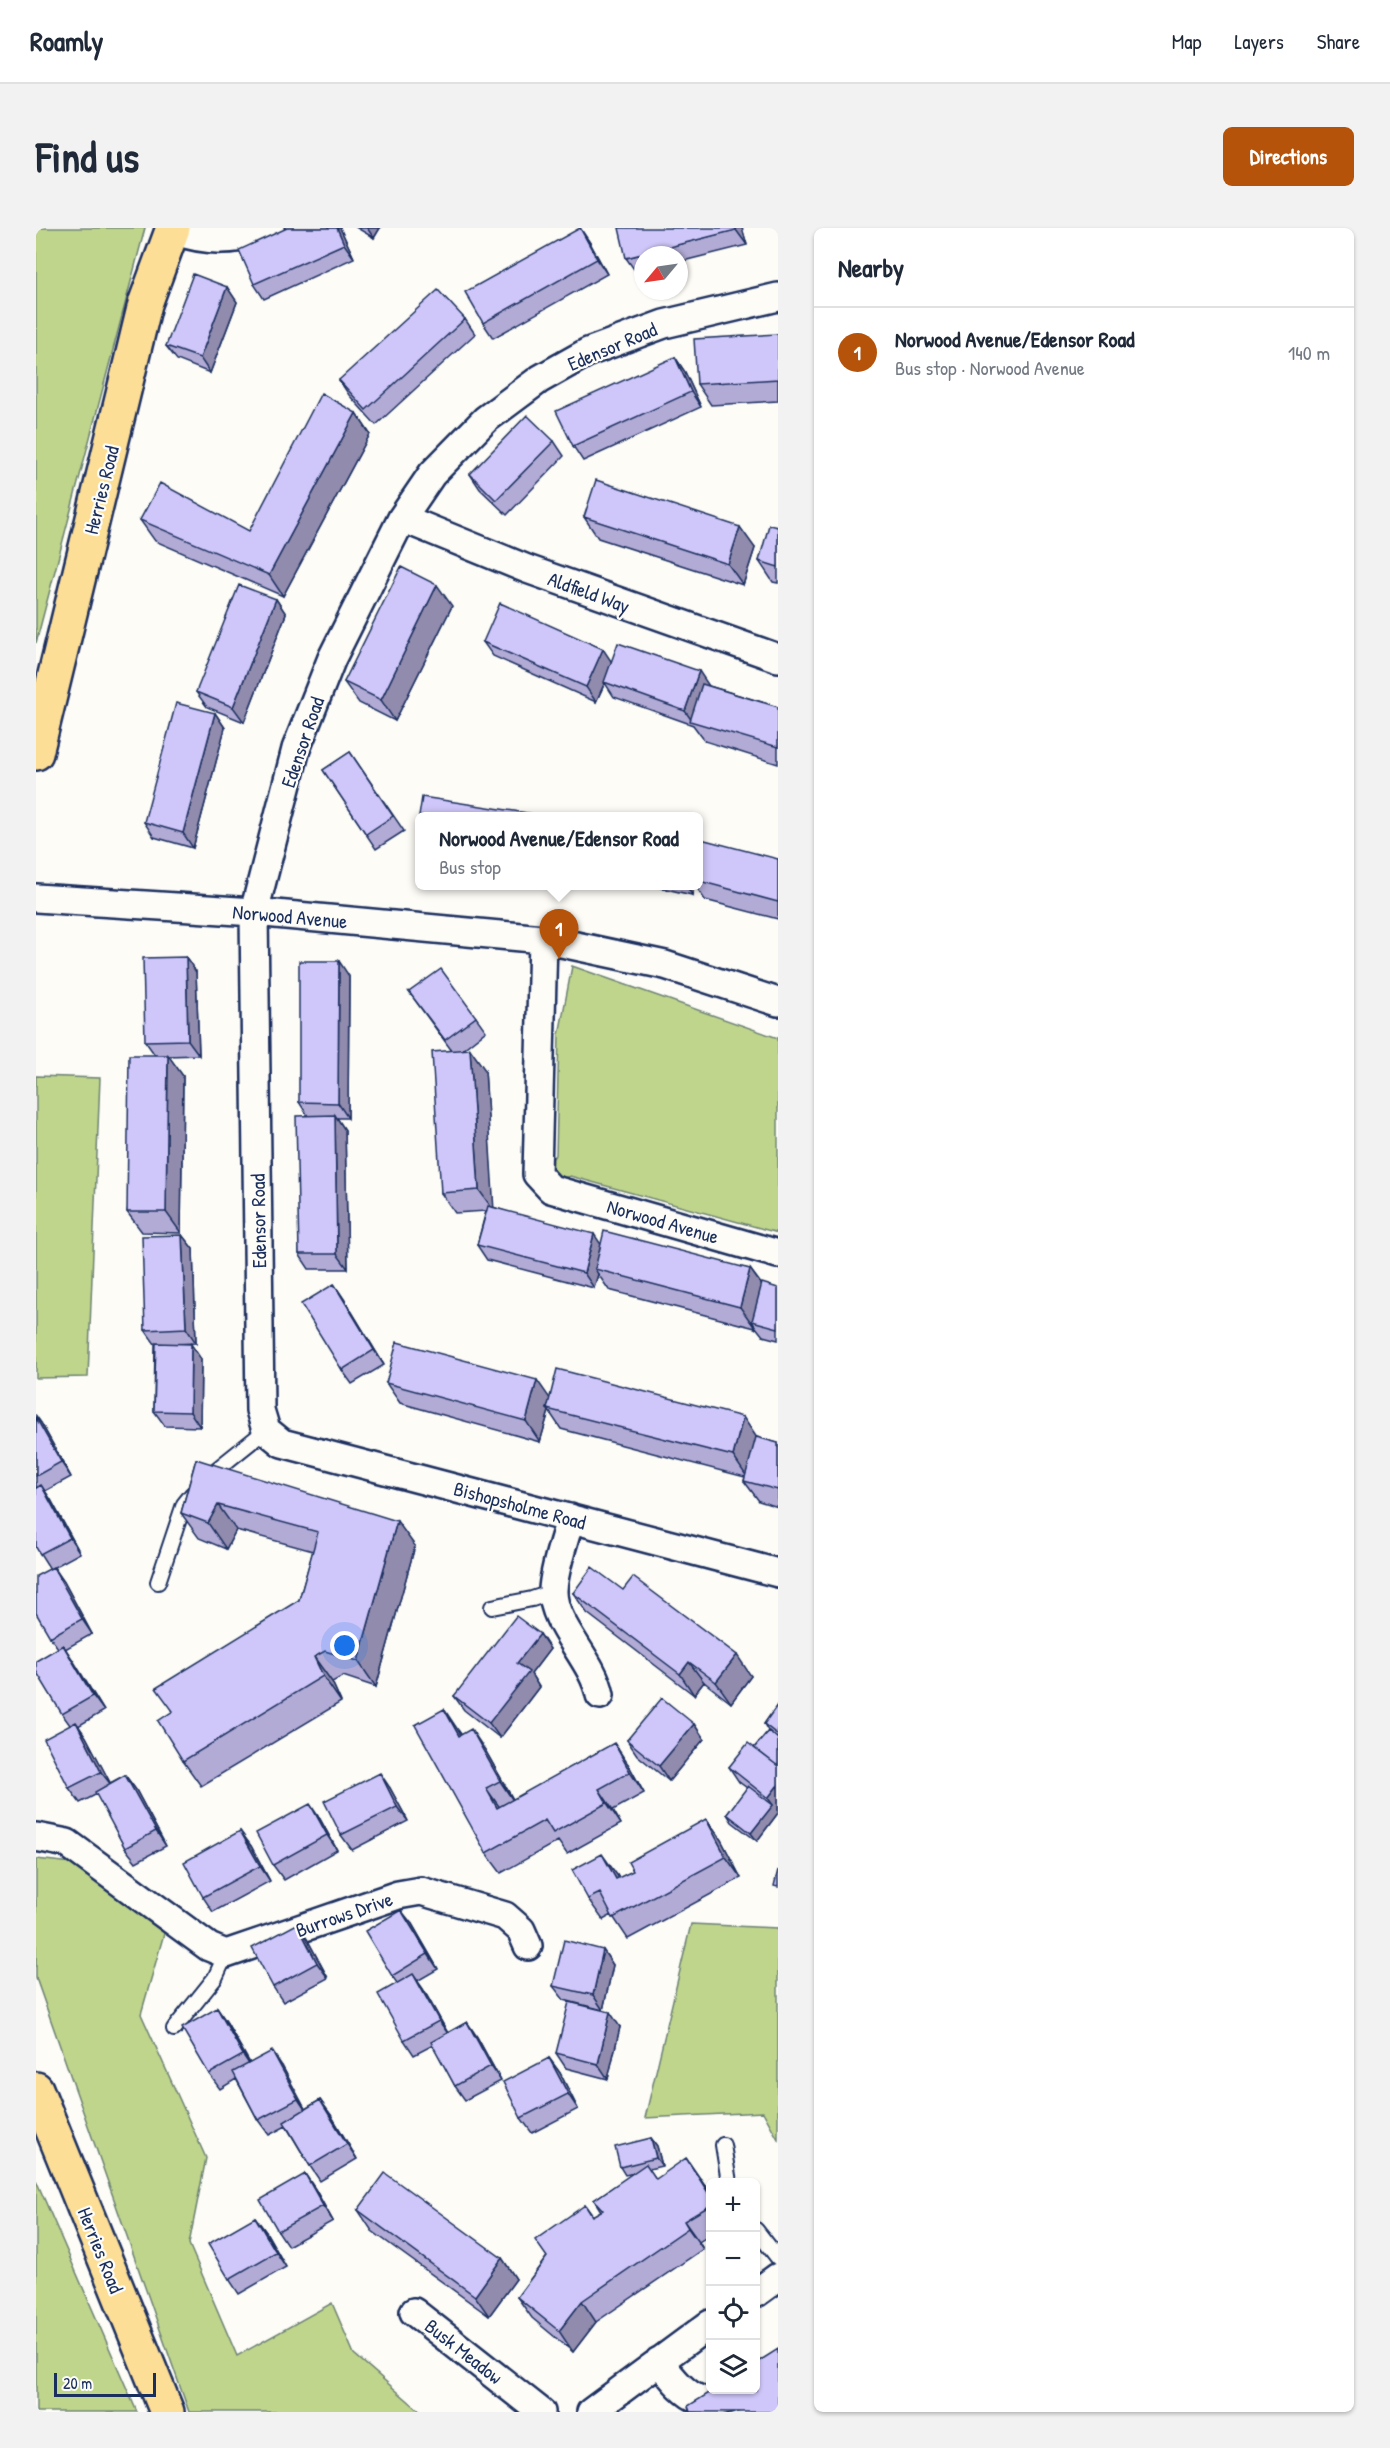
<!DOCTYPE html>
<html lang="en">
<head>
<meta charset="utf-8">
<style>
	:root { --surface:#fff; --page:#f2f2f3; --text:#1f2937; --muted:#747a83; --line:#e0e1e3; --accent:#b45309 }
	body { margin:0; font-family:"Patrick Hand",sans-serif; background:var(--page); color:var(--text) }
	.controls { position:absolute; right:18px; bottom:18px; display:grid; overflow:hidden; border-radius:9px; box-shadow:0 2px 4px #0004 }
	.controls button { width:54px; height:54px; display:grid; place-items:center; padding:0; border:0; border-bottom:2px solid var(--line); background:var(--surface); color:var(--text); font:30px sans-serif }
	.compass { position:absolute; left:598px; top:18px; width:54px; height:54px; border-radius:50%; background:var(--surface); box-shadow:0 2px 4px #0004; rotate:241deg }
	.scale { position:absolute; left:18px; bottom:15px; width:102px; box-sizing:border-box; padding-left:6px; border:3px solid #1b2f5e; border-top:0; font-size:16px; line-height:21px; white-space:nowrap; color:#1b2f5e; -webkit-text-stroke:4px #fdfcf7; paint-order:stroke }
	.you { position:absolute; left:309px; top:1418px; width:21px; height:21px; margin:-15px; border:4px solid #fff; border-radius:50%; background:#1a73e8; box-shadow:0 0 0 9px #1a73e833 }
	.badge { display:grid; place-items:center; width:39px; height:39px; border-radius:50%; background:var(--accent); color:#fff; font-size:20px; font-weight:700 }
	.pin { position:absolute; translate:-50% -50px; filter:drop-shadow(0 2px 3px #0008) }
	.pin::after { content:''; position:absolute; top:32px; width:21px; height:18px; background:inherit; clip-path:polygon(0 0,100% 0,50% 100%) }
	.popup { position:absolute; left:379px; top:584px; width:288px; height:78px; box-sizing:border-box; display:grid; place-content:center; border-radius:9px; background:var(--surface); filter:drop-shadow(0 2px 4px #0005); font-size:20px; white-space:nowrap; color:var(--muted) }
	.popup b { font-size:22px; color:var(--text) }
	.popup::after { content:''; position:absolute; left:50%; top:100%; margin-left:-12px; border:12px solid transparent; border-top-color:var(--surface) }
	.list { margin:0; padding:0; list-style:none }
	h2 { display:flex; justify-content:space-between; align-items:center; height:78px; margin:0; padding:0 24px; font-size:26px }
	h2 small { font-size:20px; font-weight:400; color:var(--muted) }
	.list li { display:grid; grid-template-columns:39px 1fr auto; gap:18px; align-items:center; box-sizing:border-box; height:90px; padding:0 24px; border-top:2px solid var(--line) }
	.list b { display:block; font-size:22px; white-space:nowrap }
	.list p { margin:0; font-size:20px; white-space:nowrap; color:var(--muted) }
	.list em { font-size:20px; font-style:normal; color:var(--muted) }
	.icon { flex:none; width:33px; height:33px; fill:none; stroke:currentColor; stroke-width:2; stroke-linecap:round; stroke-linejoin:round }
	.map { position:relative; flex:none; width:742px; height:2184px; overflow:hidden; border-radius:9px }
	header { display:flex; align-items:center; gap:36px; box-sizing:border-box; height:84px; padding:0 30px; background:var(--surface); border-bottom:2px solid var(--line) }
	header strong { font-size:28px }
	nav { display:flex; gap:33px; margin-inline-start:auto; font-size:21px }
	.intro { display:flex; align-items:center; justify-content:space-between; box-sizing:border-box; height:144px; padding:0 36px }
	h1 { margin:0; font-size:42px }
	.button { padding:15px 27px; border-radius:9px; background:var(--accent); color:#fff; font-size:21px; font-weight:700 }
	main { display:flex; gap:36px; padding:0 36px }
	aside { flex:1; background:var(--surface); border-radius:9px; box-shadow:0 2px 4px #0004 }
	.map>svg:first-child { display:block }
	.green { fill:#bfd58b; stroke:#6d8274; stroke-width:1.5 }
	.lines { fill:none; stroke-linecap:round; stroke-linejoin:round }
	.lane-casing { stroke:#1b2f5e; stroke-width:18 }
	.street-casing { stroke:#1b2f5e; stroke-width:32 }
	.primary-casing { stroke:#1b2f5e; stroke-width:38 }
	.lane { stroke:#fdfcf7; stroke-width:14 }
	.street { stroke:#fdfcf7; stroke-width:27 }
	.primary { stroke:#fdde96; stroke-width:33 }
	.wall { fill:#b2abd6; stroke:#1b2f5e; stroke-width:1.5 }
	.shaded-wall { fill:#918bae; stroke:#1b2f5e; stroke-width:1.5 }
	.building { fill:#cfc7f9; stroke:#1b2f5e; stroke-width:1.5 }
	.labels { text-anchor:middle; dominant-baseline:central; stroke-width:4.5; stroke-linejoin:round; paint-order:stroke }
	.street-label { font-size:20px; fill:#1b2f5e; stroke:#fdfcf7 }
</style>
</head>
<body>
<header>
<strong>Roamly</strong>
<nav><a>Map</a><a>Layers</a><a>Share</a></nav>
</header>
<div class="intro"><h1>Find us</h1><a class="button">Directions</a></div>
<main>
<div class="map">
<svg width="742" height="2184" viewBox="0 0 742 2184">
	<rect width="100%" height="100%" fill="#fdfcf7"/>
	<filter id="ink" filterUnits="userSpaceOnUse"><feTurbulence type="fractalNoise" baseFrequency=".0167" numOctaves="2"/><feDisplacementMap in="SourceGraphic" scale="12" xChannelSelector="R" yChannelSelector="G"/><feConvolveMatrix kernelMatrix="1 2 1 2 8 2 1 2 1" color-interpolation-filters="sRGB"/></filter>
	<g filter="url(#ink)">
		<!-- green -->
		<path class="green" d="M0 0H109L0 415Z
			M536 738 742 810V1005L534 948 523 952 513 933 520 927 523 807Z
			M0 848 64 850 52 1149 0 1150Z
			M0 1631 36 1635 131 1695 105 1786 170 1930 153 2016 201 2128 296 2075 318 2126 385 2184H153L0 1750Z
			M655 1696 742 1700V1911L727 1884 609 1890Z
			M0 1952 101 2184H0Z"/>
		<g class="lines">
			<defs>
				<path id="lane" d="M170 1250 230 1202
					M122 1354 148 1276 156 1266
					M456 1379 496 1371 517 1364
					M138 1801 179 1750 190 1726
					M687 1917 693 1954
					M720 2002 742 2030"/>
				<path id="street" d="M136 2C171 14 200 15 234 0
					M742 69 628 96 552 124 504 151 450 191 396 246 366 290 296 430 260 521 218 684 224 1182 230 1202 246 1215 742 1345
					M366 290 491 341 742 430
					M0 670 218 684 507 711 629 737 742 774
					M507 711 501 946 515 961 742 1026
					M534 1290C529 1313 518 1339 517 1362 516 1397 557 1431 564 1467
					M0 1609 31 1615 173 1719 190 1726 362 1667 385 1663 469 1688 485 1702 492 1718
					M720 2065 742 2049
					M378 2084 505 2184
					M623 2133C654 2174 667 2184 718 2162
					M555 2184 674 2096"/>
				<path id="primary" d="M0 525 109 76 137 0
					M0 1861 131 2184"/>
			</defs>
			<!-- lane casing -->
			<use href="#lane" class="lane-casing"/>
			<!-- street casing -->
			<use href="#street" class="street-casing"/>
			<!-- primary casing -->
			<use href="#primary" class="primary-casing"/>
			<!-- lane -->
			<use href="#lane" class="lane"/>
			<!-- street -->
			<use href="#street" class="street"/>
			<!-- primary -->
			<use href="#primary" class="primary"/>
		</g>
		<!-- wall -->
		<path class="wall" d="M251 0H304L318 30 228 71 218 56Z
			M321 0H344L338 10Z
			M544 0 554 15 571 46 457 110 447 95Z
			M706 0 711 17 643 34V27H607V43L600 44 590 30Z
			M191 59 201 74 174 145 141 132 130 118Z
			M429 91 439 106 340 197 313 167 303 152Z
			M742 106V173L675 177 661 156Z
			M639 129 649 144 665 179 547 233 537 218Z
			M320 185 334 206 247 368 119 313 104 292 213 303Z
			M518 213 528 228 471 287 444 261 434 246Z
			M548 289 719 320 707 357 562 310Z
			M742 299V355L737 354 723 333Z
			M240 371 250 386 208 494 171 479 160 464Z
			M416 378 359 493 323 475 308 454Z
			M447 414 575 433 673 458 742 479V536L669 513 657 497 578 469 569 455 560 474 457 428Z
			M179 485 189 500 157 620 118 609 108 594Z
			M314 524 368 603 340 621 287 542Z
			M663 621 742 631V691L669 672 659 657H663Z
			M613 657H658L656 667Z
			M160 744 163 827 132 828 147 848 145 1005 106 1004 91 984 119 827 109 813Z
			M313 748 312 890H301L309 902 312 1041H273L263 1026 272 888 263 874Z
			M373 764 440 789 450 803 426 822 449 842 457 979 565 1016 714 1041 726 1057 742 1060V1112L727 1108 719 1098V1100L573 1062 562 1046 558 1060 451 1032 441 1017 450 983 419 985 405 965 416 823Z
			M146 1007 157 1021 160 1115 139 1116 165 1131 164 1199 129 1198 118 1183 119 1116 109 1102Z
			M298 1056 308 1071 348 1137 316 1156 306 1142Z
			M350 1155 514 1170 721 1209 742 1215V1279L723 1273 708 1253 709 1249 525 1201 513 1183 504 1214 364 1175Z
			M0 1188 5 1195 35 1249 9 1263 15 1272 44 1325 18 1339 28 1354 56 1406 29 1421 68 1483 42 1498 50 1509 74 1555 89 1547 100 1562 130 1618 100 1634 89 1620 61 1566 44 1575 33 1560 34 1497 26 1486 22 1420 14 1409V1341L0 1319Z
			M160 1231 379 1318 340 1459 307 1448 296 1454 305 1474 165 1558 147 1533 136 1483 263 1372 277 1323 200 1302 190 1321 163 1310 145 1285Z
			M587 1362 715 1448 695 1475 668 1454 658 1467 551 1385 537 1365Z
			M504 1406 514 1421 495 1446 503 1459 464 1510 428 1482 418 1468Z
			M742 1476V1585L721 1613 696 1594 691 1586 711 1560 703 1554 693 1539 718 1520 732 1503 728 1496Z
			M658 1496 668 1511 633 1553 601 1527 591 1512Z
			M422 1502 425 1506 449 1522 477 1571 592 1536 608 1565 577 1582 585 1596 531 1626 522 1613 465 1645 450 1625Z
			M354 1560 372 1593 316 1622 305 1607Z
			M284 1591 301 1622 248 1652 237 1637Z
			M670 1591 685 1612 705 1650 592 1711 576 1687 567 1692 552 1671 581 1647 583 1650 597 1643Z
			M204 1603 215 1618 234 1653 177 1684 167 1669Z
			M261 1696 271 1711 292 1750 247 1774 237 1759Z
			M376 1696 402 1741 381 1753 387 1761 412 1805 431 1794 441 1809 465 1853 429 1872 419 1858 397 1817 378 1827 368 1812 361 1755 356 1748Z
			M567 1722 577 1737 567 1782 528 1772 517 1758Z
			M181 1780 191 1795 214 1835 246 1838 269 1881 284 1872 295 1887 321 1931 284 1953 274 1938 250 1898 233 1907 222 1892 200 1851 184 1861 173 1846Z
			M584 1799 572 1851 530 1840 520 1825Z
			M513 1830 524 1845 542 1881 496 1905 485 1890Z
			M615 1910 621 1918 626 1938 613 1941 620 1951H665L675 1966V2006L663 2014 667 2021 560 2094 537 2124 496 2090 481 2069 549 1977 557 1988 565 1983 558 1972 598 1945 589 1947 584 1939Z
			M269 1946 279 1961 297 1993 252 2018 242 2003Z
			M322 1982 466 2030 480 2051 453 2088 336 2003Z
			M219 1989 230 2004 250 2039 203 2066 193 2051Z"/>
		<!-- shaded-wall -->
		<path class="shaded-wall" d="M301 0H304L318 30 308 16Z
			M331 0H344L338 10Z
			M544 0 554 15 571 46 561 31Z
			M700 0H706L711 17 700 2Z
			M191 59 201 74 174 145 164 130Z
			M639 129 649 144 665 179 655 164Z
			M320 185 334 206 247 368 233 347Z
			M704 299 719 320 707 357 692 336Z
			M401 357 416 378 359 493 345 472Z
			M240 371 250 386 208 494 197 479Z
			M567 421 577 436 560 474 550 459Z
			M663 443 673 458 656 493 649 483Z
			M179 485 189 500 157 620 147 605Z
			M650 657H658L656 667Z
			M150 729 160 744 163 827 152 812Z
			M303 733 313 748 312 890 302 875Z
			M434 821 449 842 458 983 443 962Z
			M132 827 147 848 145 1005 130 984Z
			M299 887 309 902 312 1041 301 1026Z
			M558 1006 568 1021 559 1041 562 1046 558 1060 548 1045Z
			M146 1007 157 1021 160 1115 150 1100Z
			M714 1041 729 1062 716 1093 719 1098V1100L704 1079Z
			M298 1056 308 1071 348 1137 338 1122Z
			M155 1116 165 1131 164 1199 154 1184Z
			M501 1152 515 1172 511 1181 513 1183 504 1214 490 1193Z
			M0 1188 5 1195 35 1249 25 1234 0 1190Z
			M707 1189 721 1210 711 1249 697 1228Z
			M5 1257 15 1272 44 1325 34 1310Z
			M182 1277 200 1302 190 1321 172 1295Z
			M361 1293 379 1318 340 1459 322 1433Z
			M17 1339 28 1354 56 1406 46 1391Z
			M504 1406 514 1421 495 1446 503 1459 464 1510 453 1495 481 1435Z
			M27 1417 37 1432 68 1483 57 1468Z
			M701 1427 715 1448 695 1475 680 1454Z
			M278 1429 296 1454 305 1474 287 1448Z
			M653 1434 668 1454 658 1467 644 1446Z
			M408 1481 422 1502 438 1528 423 1508Z
			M40 1494 50 1509 76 1558 65 1544Z
			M658 1496 668 1511 633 1553 623 1538Z
			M435 1501 449 1522 478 1574 464 1553Z
			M578 1515 592 1536 608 1565 594 1544Z
			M344 1545 354 1560 372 1593 361 1579Z
			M89 1547 100 1562 130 1618 120 1603Z
			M742 1557V1585L721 1613 715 1605 737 1577 732 1570Z
			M450 1560 465 1581 461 1580Z
			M563 1561 577 1582 585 1596 571 1575Z
			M274 1576 284 1591 301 1622 291 1607Z
			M670 1591 685 1612 705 1650 690 1629Z
			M204 1603 215 1618 234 1653 224 1638Z
			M566 1626 581 1647 595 1672 580 1651Z
			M365 1682 376 1696 402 1741 392 1726Z
			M261 1696 271 1711 292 1750 281 1735Z
			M567 1722 577 1737 567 1782 557 1767Z
			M377 1746 387 1761 413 1807 403 1793Z
			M181 1780 191 1795 217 1842 207 1827Z
			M574 1784 584 1799 572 1851 562 1836Z
			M431 1794 441 1809 465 1853 455 1838Z
			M236 1823 246 1838 272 1886 262 1871Z
			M513 1830 524 1845 542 1881 532 1866Z
			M284 1872 295 1887 321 1931 311 1916Z
			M615 1910 621 1918 626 1938 620 1930Z
			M650 1930 675 1966V1969Z
			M269 1946 279 1961 297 1993 287 1978Z
			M219 1989 230 2004 250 2039 240 2024Z
			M648 1993 663 2014 667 2021 652 2000Z
			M466 2030 480 2051 453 2088 439 2068Z
			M546 2073 560 2094 537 2124 523 2103Z"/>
		<!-- building -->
		<path class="building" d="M251 0H301L308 16 218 56 203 22Z
			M544 0 561 31 447 95 429 64Z
			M583 0H700V2L590 30Z
			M157 46 191 59 164 130 130 118Z
			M402 62 429 91 330 182 303 152Z
			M742 106V151L661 156 658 111Z
			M639 129 655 164 537 218 520 183Z
			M285 165 320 185 233 347 104 292 124 255 213 303Z
			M491 187 518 213 460 272 434 246Z
			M560 252 704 299 692 336 548 289Z
			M733 297 742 299V339L723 333Z
			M365 339 401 357 345 472 308 454Z
			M203 357 240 371 197 479 160 464Z
			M464 375 567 421 550 459 447 414Z
			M582 415 663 443 649 483 568 454Z
			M666 456 742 479V519L654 493Z
			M140 475 179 485 147 605 108 594Z
			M314 524 357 588 330 606 287 542Z
			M386 569 511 588H384V608H380Z
			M539 586 550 588H539Z
			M665 611 742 631V674L663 653V621Z
			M150 729 152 812 109 813 107 730Z
			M263 733H303L302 875 263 874Z
			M405 741 440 789 409 812 373 764Z
			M434 821 443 962 405 965 396 824Z
			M93 827H132L130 984H91Z
			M299 887 301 1026H263L260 888Z
			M452 978 558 1006 548 1045 441 1017Z
			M568 1003 714 1041 704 1079 559 1041Z
			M146 1007 150 1100 109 1102 106 1008Z
			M726 1055 742 1060V1100L716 1093Z
			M298 1056 338 1122 306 1142 265 1076Z
			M361 1114 501 1152 490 1193 350 1155Z
			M120 1115 155 1116 154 1184 118 1183Z
			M521 1141 707 1189 697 1228 511 1181Z
			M0 1190 25 1234 0 1248Z
			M720 1209 742 1215V1262L708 1253Z
			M160 1231 361 1293 322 1433 289 1423 278 1429 287 1448 147 1533 122 1493 137 1483 120 1460 263 1372 282 1304 182 1277 172 1295 145 1285Z
			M5 1257 34 1310 4 1326 0 1319V1260Z
			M17 1339 46 1391 14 1409 0 1385V1348Z
			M556 1339 587 1362 597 1349 701 1427 680 1454 653 1434 644 1446 537 1365Z
			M480 1388 504 1406 481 1435 493 1444 453 1495 418 1468Z
			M27 1417 57 1468 26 1486 0 1443V1433Z
			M626 1470 658 1496 623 1538 591 1512Z
			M742 1476V1507L728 1496Z
			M408 1481 423 1508 435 1501 464 1553 450 1560 461 1580 578 1515 594 1544 563 1561 571 1575 517 1605 509 1592 450 1625 379 1497Z
			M40 1494 65 1544 33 1560 8 1511Z
			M733 1503 742 1511V1538L718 1520Z
			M712 1515 742 1538V1557L732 1570 693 1539Z
			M344 1545 361 1579 305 1607 288 1573Z
			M89 1547 120 1603 89 1620 59 1564Z
			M712 1558 737 1577 715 1605 691 1586Z
			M274 1576 291 1607 237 1637 220 1605Z
			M670 1591 690 1629 577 1690 564 1665 552 1671 536 1642 566 1626 580 1651 597 1643 592 1634Z
			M204 1603 224 1638 167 1669 148 1634Z
			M742 1642V1659L738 1658Z
			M365 1682 392 1726 356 1748 329 1703Z
			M261 1696 281 1735 237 1759 216 1720Z
			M528 1712 567 1722 557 1767 517 1758Z
			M377 1746 403 1793 368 1812 342 1766Z
			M533 1774 574 1784 562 1836 520 1825Z
			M181 1780 207 1827 173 1846 146 1800Z
			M431 1794 455 1838 419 1858 395 1814Z
			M236 1823 262 1871 222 1892 197 1844Z
			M513 1830 532 1866 485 1890 467 1854Z
			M284 1872 311 1916 274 1938 248 1894Z
			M615 1910 620 1930 584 1939 579 1919Z
			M650 1930 675 1969V1977L648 1993 652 2000 546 2073 523 2103 481 2069 511 2029 499 2012 549 1977 556 1988 567 1982 558 1972 610 1936 620 1951Z
			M349 1945 466 2030 439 2068 322 1982Z
			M269 1946 287 1978 242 2003 224 1972Z
			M219 1989 240 2024 193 2051 172 2016Z
			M742 2121V2184H654L652 2178 678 2162H720V2135Z"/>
	</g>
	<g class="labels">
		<!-- street labels -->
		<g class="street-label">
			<text transform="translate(576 118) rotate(-23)">Edensor Road</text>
			<text transform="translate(65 262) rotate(-76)">Herries Road</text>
			<text transform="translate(553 364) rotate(20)">Aldfield Way</text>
			<text transform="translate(266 514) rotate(-71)">Edensor Road</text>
			<text transform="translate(254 688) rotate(5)">Norwood Avenue</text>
			<text transform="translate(222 993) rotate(-91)">Edensor Road</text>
			<text transform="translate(627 993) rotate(16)">Norwood Avenue</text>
			<text transform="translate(484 1277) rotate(15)">Bishopsholme Road</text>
			<text transform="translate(308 1686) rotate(-19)">Burrows Drive</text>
			<text transform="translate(65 2022) rotate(68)">Herries Road</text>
			<text transform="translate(428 2123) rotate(38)">Busk Meadow</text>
		</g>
	</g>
</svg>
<div class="controls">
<button>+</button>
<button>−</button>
<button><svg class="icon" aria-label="locate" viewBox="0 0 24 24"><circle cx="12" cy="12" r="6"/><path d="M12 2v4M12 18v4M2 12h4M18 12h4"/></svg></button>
<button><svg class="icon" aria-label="layers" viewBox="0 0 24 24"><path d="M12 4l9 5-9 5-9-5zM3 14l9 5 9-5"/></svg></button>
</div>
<svg class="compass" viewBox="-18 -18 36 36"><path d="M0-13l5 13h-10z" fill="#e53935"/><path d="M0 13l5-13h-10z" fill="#747a83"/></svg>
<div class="scale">20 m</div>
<div class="you"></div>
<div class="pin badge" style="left:523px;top:731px">1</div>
<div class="popup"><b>Norwood Avenue/Edensor Road</b>Bus stop</div>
</div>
<aside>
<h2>Nearby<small></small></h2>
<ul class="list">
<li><span class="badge">1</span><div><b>Norwood Avenue/Edensor Road</b><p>Bus stop · Norwood Avenue</p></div><em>140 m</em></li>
</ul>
</aside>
</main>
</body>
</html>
